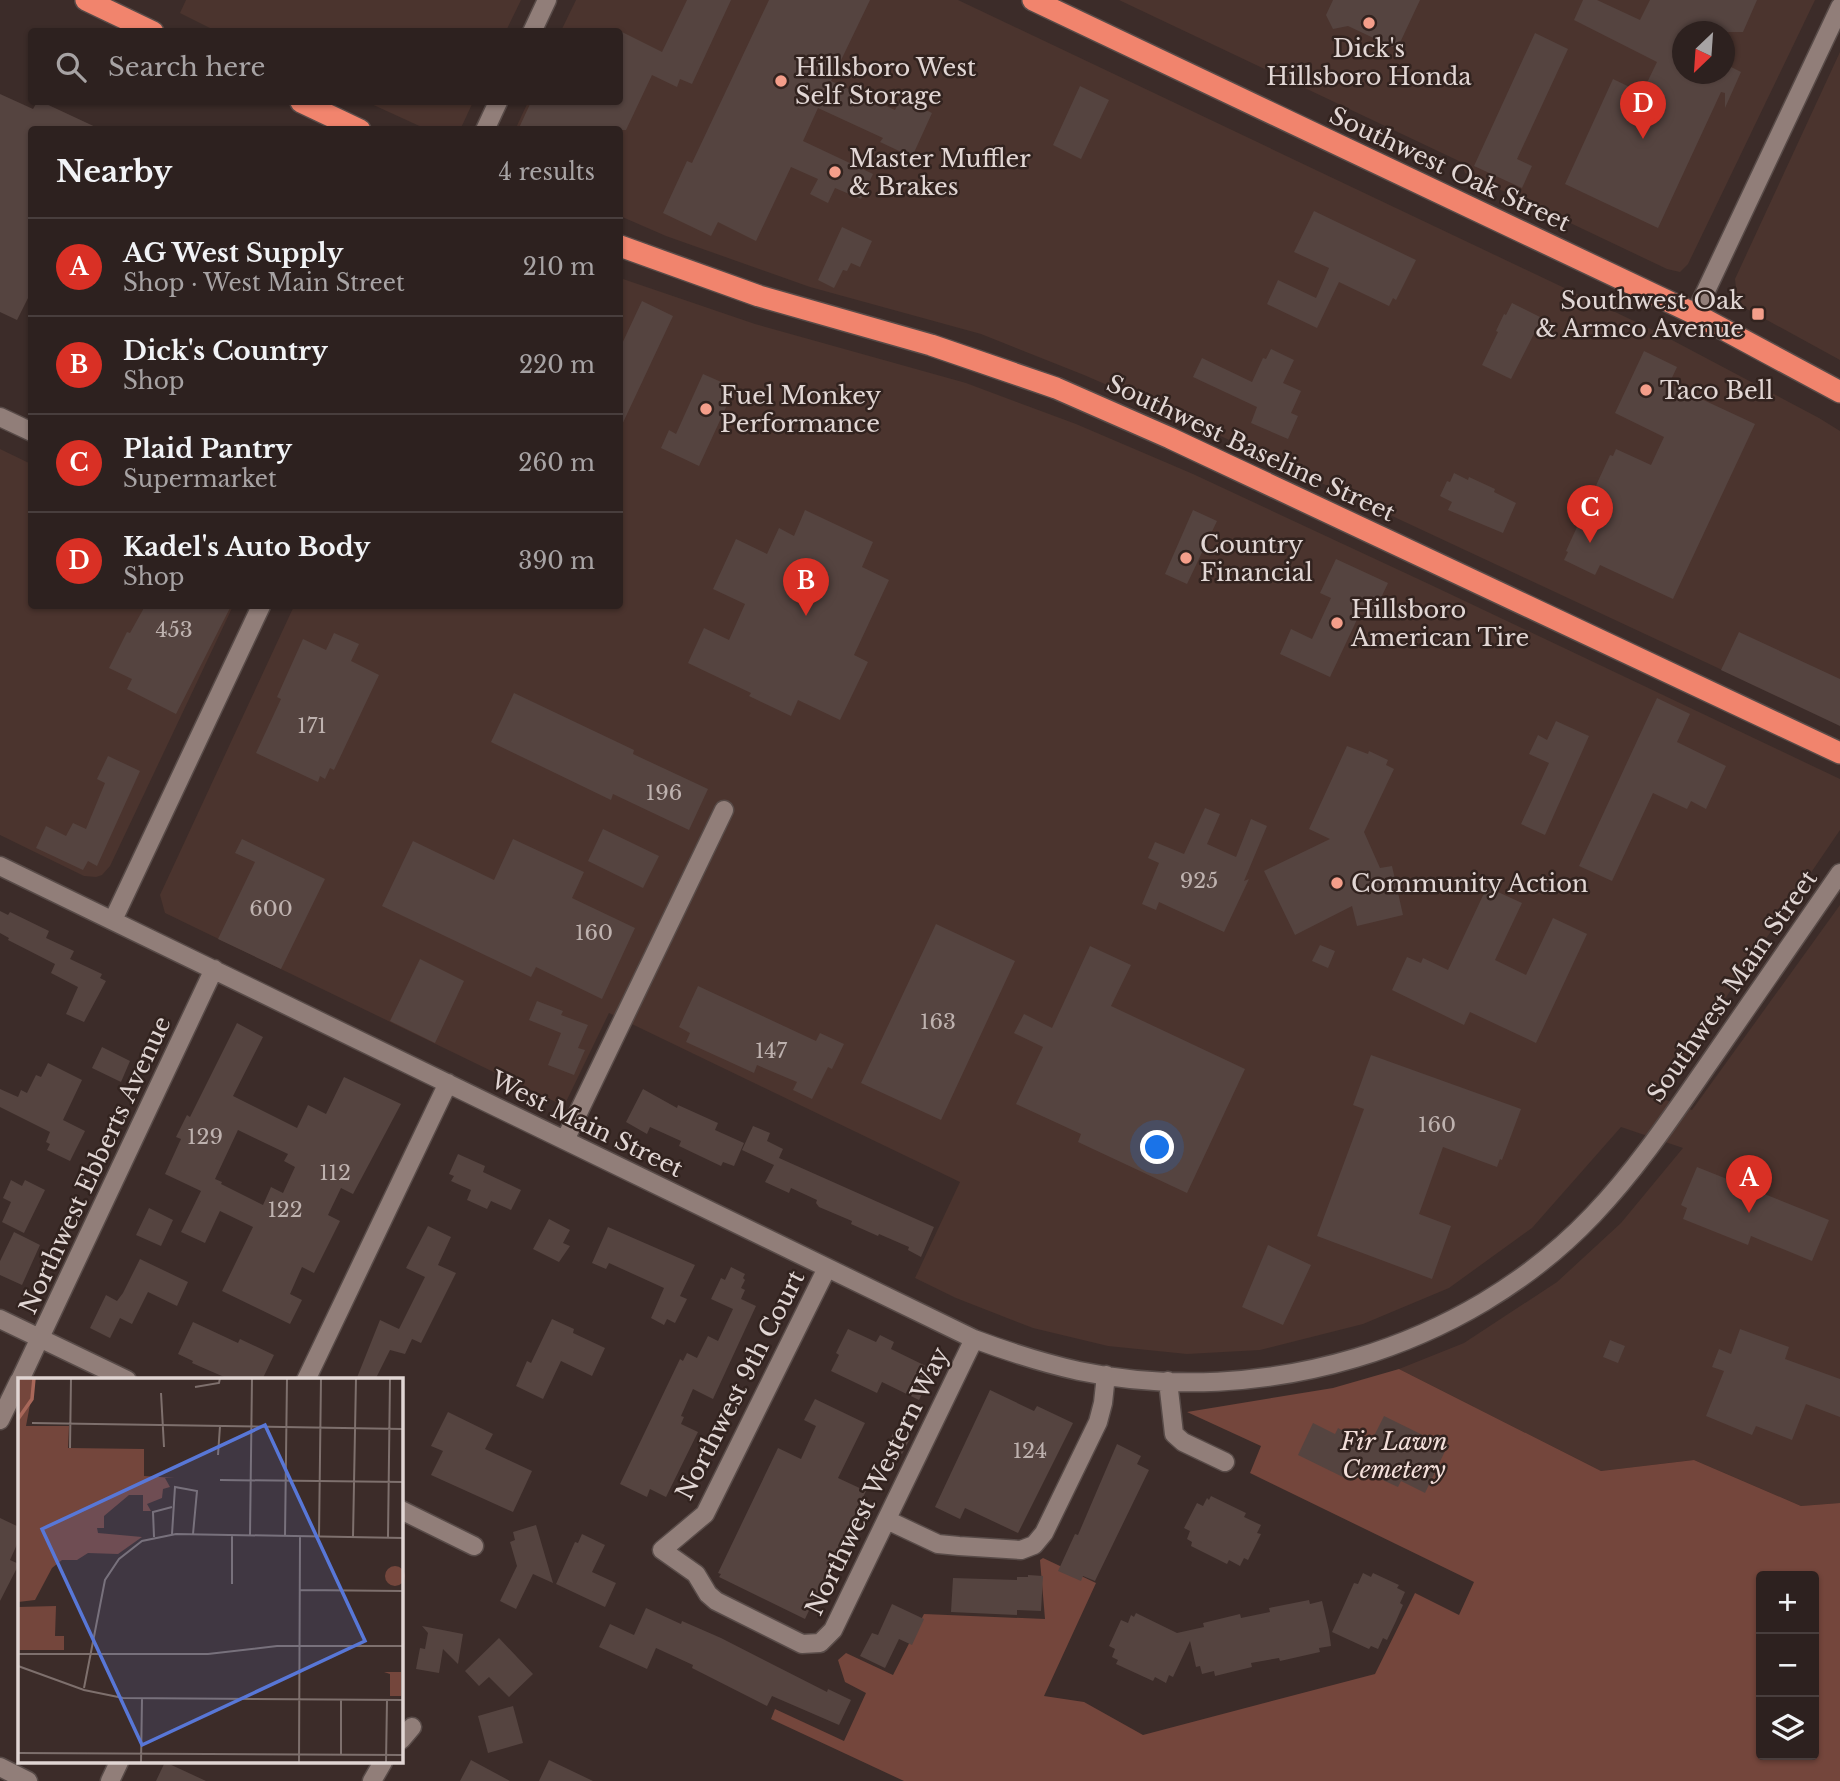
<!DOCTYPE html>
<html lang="en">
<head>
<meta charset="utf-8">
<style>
	:root { --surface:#2d211f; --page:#352928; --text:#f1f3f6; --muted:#a7a3a4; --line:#483e3d; --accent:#d93025 }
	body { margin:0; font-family:"Libre Baskerville",serif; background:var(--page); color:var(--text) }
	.controls { position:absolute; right:21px; bottom:21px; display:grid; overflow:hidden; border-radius:7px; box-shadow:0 2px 5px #0004 }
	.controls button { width:63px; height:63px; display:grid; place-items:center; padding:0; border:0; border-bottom:2px solid var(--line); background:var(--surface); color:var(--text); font:35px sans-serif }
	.compass { position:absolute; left:1672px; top:21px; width:63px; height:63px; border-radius:50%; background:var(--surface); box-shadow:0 2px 5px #0004; rotate:205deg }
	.you { position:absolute; left:1158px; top:1148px; width:24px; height:24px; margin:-18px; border:5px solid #fff; border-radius:50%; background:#1a73e8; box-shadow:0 0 0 10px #1a73e833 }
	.badge { display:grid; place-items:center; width:46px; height:46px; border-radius:50%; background:var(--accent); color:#fff; font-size:23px; font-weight:700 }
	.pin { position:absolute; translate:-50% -58px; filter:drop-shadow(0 2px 4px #0008) }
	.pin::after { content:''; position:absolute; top:37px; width:24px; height:21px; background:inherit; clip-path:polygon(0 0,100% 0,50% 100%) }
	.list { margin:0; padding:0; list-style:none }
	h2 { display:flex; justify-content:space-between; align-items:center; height:91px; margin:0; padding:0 28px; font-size:30px }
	h2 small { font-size:23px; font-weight:400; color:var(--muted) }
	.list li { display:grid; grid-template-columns:46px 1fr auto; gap:21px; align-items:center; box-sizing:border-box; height:98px; padding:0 28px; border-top:2px solid var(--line) }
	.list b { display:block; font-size:26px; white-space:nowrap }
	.list p { margin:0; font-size:23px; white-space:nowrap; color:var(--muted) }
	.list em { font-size:23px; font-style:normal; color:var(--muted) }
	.icon { flex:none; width:38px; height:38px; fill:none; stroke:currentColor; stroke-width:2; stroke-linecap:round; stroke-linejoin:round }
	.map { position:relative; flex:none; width:1840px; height:1781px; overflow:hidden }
	.search { position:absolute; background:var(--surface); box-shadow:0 2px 5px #0004; left:28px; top:28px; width:595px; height:77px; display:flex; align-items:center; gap:18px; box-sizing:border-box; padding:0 24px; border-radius:7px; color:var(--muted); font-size:26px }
	.panel { position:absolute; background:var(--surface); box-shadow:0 2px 5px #0004; left:28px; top:126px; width:595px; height:483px; border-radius:7px }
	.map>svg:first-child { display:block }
	.built { fill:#4b342e; fill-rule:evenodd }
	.green { fill:#74463c; fill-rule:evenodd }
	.building { fill:#554440; fill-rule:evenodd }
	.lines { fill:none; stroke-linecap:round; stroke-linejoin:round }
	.minor-casing { stroke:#584b48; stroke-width:21 }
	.highway-casing { stroke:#584b48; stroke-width:24 }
	.minor { stroke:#917e79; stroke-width:18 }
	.highway { stroke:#f1846d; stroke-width:21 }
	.poi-dot { fill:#f49e8a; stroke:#32231f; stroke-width:2.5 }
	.labels { text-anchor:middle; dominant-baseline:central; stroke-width:5; stroke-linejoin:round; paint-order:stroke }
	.number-label { font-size:21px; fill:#beb2af }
	.poi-label { font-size:24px; fill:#e1d6d4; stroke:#32231f; text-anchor:start }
	.street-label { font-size:24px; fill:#e1d6d4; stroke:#32231f }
	.park-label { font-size:24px; font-style:italic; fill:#f3dfda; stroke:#32231f }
	.inset-river { fill:none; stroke:#a86759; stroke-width:3.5 }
	.inset-road { fill:none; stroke:#7e706d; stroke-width:2 }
	.view { fill:#5877d7; fill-opacity:0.15; stroke:#5877d7; stroke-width:3.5 }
	.inset-edge { fill:none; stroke:#e1d6d4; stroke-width:3.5 }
</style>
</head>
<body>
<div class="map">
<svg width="1840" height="1781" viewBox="0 0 1840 1781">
	<rect width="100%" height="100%" fill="#3c2c29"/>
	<!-- built -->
	<path class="built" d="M186 0H521L506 31 218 32 180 13Z
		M576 0H958L1655 331 1819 418 1840 431V725L1165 410 1084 375 981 334 810 287 666 236 620 216V130H515L528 102H620V32L561 31Z
		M1119 0H1815L1688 264 1680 272 1667 269 1465 173 1461 162ZM1682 32H1724V74H1682Z
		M1840 52V360L1745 308 1737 297 1735 279Z
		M367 102H473L460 130 426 129Z
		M620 278 755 324 966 383 1076 424 1193 474 1431 585 1840 779V830L1658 1097 1692 1110 1840 905V1503L1801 1506 1694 1460 1601 1471 1399 1369 1464 1343 1557 1282 1621 1223 1683 1148 1621 1127 1532 1228 1449 1288 1363 1324 1260 1350 1187 1354 1108 1346 1033 1328 956 1298 915 1278 960 1182 609 1013 564 1106 165 913 160 895 294 606H620Z
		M0 449 31 464 32 606H233L110 866 102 875 96 877 84 876 0 835Z"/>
	<!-- green -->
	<path class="green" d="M1399 1369 1601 1471 1694 1460 1801 1506 1840 1503V1781H904L771 1719 775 1709 844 1741 866 1693 845 1682 838 1660 846 1653 893 1675 924 1614 1045 1619 1040 1560 1043 1558 1096 1583 1044 1696 1084 1702 1143 1735 1375 1674 1415 1593 1459 1615 1474 1582 1250 1473 1261 1446 1187 1412 1333 1388ZM1761 1576H1814V1755H1761Z"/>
	<!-- building -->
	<path class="building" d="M687 0H731L692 84 680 79 677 87 652 75 626 130H518L531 102H620V31L662 52Z
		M769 0H870L831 81 895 110 901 98 932 113 912 157 880 142 883 138 818 108 803 141 873 174 861 199 835 188 828 203 810 194 818 179 791 167 756 241 718 222 711 236 663 213 687 161 692 163Z
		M1333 0H1420L1397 49 1348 26 1333 29 1326 15Z
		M1583 0H1597L1640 20 1650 0H1757L1743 32H1683V74H1725V64L1741 72 1725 108V93L1721 92 1658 228 1565 184 1613 79 1642 93 1657 62 1574 20Z
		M1535 33 1568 49 1517 159 1532 166 1522 188 1474 166Z
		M1080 86 1109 100 1081 159 1053 145Z
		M0 94 33 109 37 102H42L102 130H32V290L17 320 0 312Z
		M1314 211 1416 260 1396 300 1393 298 1389 306 1339 282 1317 328 1267 304 1278 280 1316 298 1329 268 1294 252Z
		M842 227 872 241 860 267 851 263 847 271 843 270 834 288 818 280Z
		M642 301 673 316 620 429V348Z
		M1512 303 1542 318 1511 379 1482 365 1498 332 1496 331 1504 314 1506 315Z
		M1271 349 1294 360 1283 383 1301 391 1291 413 1298 416 1288 439 1251 423 1257 407 1193 377 1202 358 1252 382 1263 358 1266 359Z
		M1644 351 1677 367 1669 384 1755 424 1673 599 1600 565 1595 575 1564 560 1568 552 1566 551 1610 455 1613 456 1616 449 1651 465 1664 437 1615 413Z
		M703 374 735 388 699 466 661 448 669 430 676 434Z
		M1454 473 1468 480 1469 477 1495 489 1494 492 1516 503 1503 533 1448 510 1452 502 1440 496 1447 481 1450 482Z
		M805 510 873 542 862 567 889 580 854 655 868 662 840 720 798 700 791 716 749 696 751 693 688 663 704 628 729 640 745 604 713 589 736 539 767 554 779 528 794 536Z
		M1193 510 1217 521 1187 584 1165 574Z
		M1336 559 1388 583 1372 617 1361 611 1330 677 1280 654 1291 629 1312 639 1331 598 1320 593Z
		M145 606H231L176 714 127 689 132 679 109 668 127 632 130 633Z
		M1739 632 1840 679V726L1721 670Z
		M334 633 359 644 351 661 379 675 334 770 330 768 325 779 320 776 318 782 256 753 281 699 277 697 303 639 326 650Z
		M514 693 634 750 633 754 708 789 689 830 613 794 611 800 491 742Z
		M1657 698 1690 714 1677 742 1726 766 1706 809 1691 801 1687 809 1653 793 1612 881 1579 866Z
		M1556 721 1589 736 1545 835 1521 824 1549 763 1529 754 1538 735 1547 740Z
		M1347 746 1368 754 1369 751 1388 760 1386 765 1394 769 1364 832 1380 868 1392 866 1403 915 1357 926 1352 906 1295 935 1264 871 1330 839 1309 829Z
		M108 756 140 771 97 866 88 861 83 870 36 848 46 826 66 836 73 823 86 829 105 783 97 779Z
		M1205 808 1220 814 1207 844 1236 857 1251 819 1267 826 1244 881 1249 879 1224 932 1159 902 1156 910 1142 904 1159 863 1148 858 1155 842 1184 854Z
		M603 829 659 856 643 888 588 861Z
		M242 839 325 879 281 969 218 939 255 862 235 853Z
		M513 839 584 872 572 898 635 928 602 999 536 967 531 977 382 906 413 841 494 880Z
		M1487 887 1522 903 1495 960 1526 975 1553 918 1587 934 1536 1043 1470 1012 1464 1025 1392 990 1407 957 1421 963 1423 958 1448 970Z
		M0 911 8 915 10 912 49 931 46 938 74 951 70 959 102 974 100 978 106 981 84 1022 66 1014 78 987 51 973 55 964 8 940 9 938 0 933Z
		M936 924 1015 961 941 1120 861 1083Z
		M1320 945 1335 951 1328 968 1312 961Z
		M1090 946 1131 965 1111 1006 1245 1069 1187 1193 1078 1142 1081 1134 1016 1104 1043 1047 1014 1033 1024 1014 1052 1028Z
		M420 959 464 981 435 1043 390 1021Z
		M698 986 816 1041 820 1033 844 1044 832 1069 828 1067 812 1099 793 1090 797 1082 757 1065 754 1073 686 1042 690 1033 679 1027Z
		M537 1001 563 1011 561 1015 588 1025 578 1048 585 1050 574 1075 548 1065 561 1033 529 1020Z
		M237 1023 263 1037 233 1096 297 1128 308 1105 326 1114 344 1077 401 1104 353 1194 341 1188 328 1215 340 1221 314 1273 302 1267 290 1294 302 1300 290 1324 222 1291 253 1227 220 1211 205 1243 181 1232 201 1191 165 1174 181 1139 176 1137 187 1115 190 1117ZM238 1130 288 1154 284 1161 295 1167 283 1193 271 1187 263 1205 221 1184 222 1182 215 1179Z
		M102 1047 130 1061 121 1082 92 1068Z
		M1371 1055 1521 1109 1502 1160 1500 1159 1497 1167 1443 1147 1419 1214 1451 1226 1432 1279 1317 1236 1364 1109 1353 1105Z
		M48 1063 82 1080 63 1120 85 1131 70 1161 47 1150 50 1144 46 1142 50 1132 0 1107V1089L18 1097 21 1090 27 1093 36 1075 41 1077Z
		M643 1089 677 1108 678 1105 718 1123 715 1130 744 1143 734 1166 723 1162 721 1166 679 1146 681 1141 650 1127 647 1134 626 1122Z
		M753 1126 770 1133 767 1141 783 1149 779 1158 934 1227 921 1257 908 1250 909 1247 879 1234 878 1236 851 1224 852 1221 819 1207 816 1203 817 1200 791 1188 789 1193 765 1182 774 1165 742 1150Z
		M458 1154 485 1166 483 1172 521 1190 511 1210 491 1201 487 1209 467 1200 471 1190 451 1181 454 1176 449 1174Z
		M1697 1167 1829 1220 1812 1261 1751 1236 1748 1245 1683 1219 1687 1208 1681 1205Z
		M11 1180 22 1186 25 1180 45 1190 24 1233 2 1222 11 1202 3 1198Z
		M149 1208 173 1220 161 1246 136 1235Z
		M549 1219 570 1230 563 1243 570 1246 559 1262 533 1249Z
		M428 1226 451 1237 438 1265 456 1273 421 1343 412 1339 405 1354 390 1350 375 1380H356L380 1320 399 1329 425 1277 406 1268Z
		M608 1227 695 1265 680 1296 687 1299 675 1323 667 1319 664 1325 651 1318 664 1288 609 1263 606 1269 592 1263Z
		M14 1232 40 1245 22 1285 0 1275V1261Z
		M1268 1245 1311 1265 1283 1325 1242 1307Z
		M140 1259 188 1282 177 1306 148 1292 132 1324 120 1318 110 1338 90 1328 106 1295 117 1301 123 1293Z
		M731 1267 745 1274 743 1278 745 1280 741 1288 745 1290 741 1299 756 1306 713 1399 693 1389 681 1416 684 1417 681 1424 698 1432 666 1497 650 1489 647 1497 620 1484 680 1359 683 1361 687 1353 697 1358 708 1336 718 1341 733 1309 711 1299 721 1278 725 1280Z
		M552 1319 574 1329 573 1333 605 1348 592 1376 561 1361 543 1399 516 1386 527 1361 531 1363Z
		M193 1322 238 1343 240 1339 274 1355 262 1380H231L192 1363 193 1361 178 1354Z
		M848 1329 876 1342 880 1335 894 1342 891 1349 934 1370 919 1400 882 1382 877 1393 831 1371 839 1355 836 1353Z
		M1740 1329 1789 1347 1785 1359 1840 1379V1417L1806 1404 1792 1440 1756 1426 1752 1435 1706 1416 1724 1371 1712 1367 1719 1349 1731 1354Z
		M1610 1340 1625 1346 1618 1363 1603 1357Z
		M990 1390 1034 1411 1037 1406 1073 1423 1018 1533 965 1508 960 1519 935 1507Z
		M815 1399 865 1423 838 1478 866 1491 805 1619 719 1577 721 1574 718 1573 778 1448 801 1459 816 1426 804 1420Z
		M448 1412 493 1434 485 1449 532 1471 513 1512 431 1475 443 1451 431 1446Z
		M1384 1416 1447 1447 1425 1493 1401 1481 1398 1487 1363 1471 1361 1476 1355 1472 1351 1481 1298 1455 1313 1423 1335 1434 1338 1428 1347 1433 1349 1429 1372 1440Z
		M894 1431 910 1439 902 1454 887 1447Z
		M1117 1444 1141 1456 1137 1464 1149 1470 1095 1581 1083 1576 1081 1581 1058 1571 1075 1534 1078 1535Z
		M1211 1496 1246 1513 1244 1517 1261 1525 1257 1533 1261 1534 1248 1560 1244 1558 1240 1566 1229 1560 1227 1564 1191 1546 1192 1542 1187 1539 1190 1531 1184 1528 1197 1503 1203 1506 1207 1498 1209 1500Z
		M0 1518 19 1527V1540L10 1560 19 1564 0 1601Z
		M536 1525 553 1583 533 1574 516 1609 500 1601 517 1566 510 1542 515 1540 513 1532Z
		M582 1534 605 1545 592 1572 616 1583 605 1607 556 1584 575 1542 578 1543Z
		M1363 1573 1371 1577 1373 1573 1399 1585 1397 1588 1405 1592 1400 1603 1403 1605 1396 1621 1387 1640 1383 1638 1378 1649 1371 1646 1369 1649 1332 1632 1354 1583 1358 1584Z
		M1028 1575 1043 1576 1041 1611 1017 1610V1615L951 1612 953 1578 1017 1580V1577H1028Z
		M1309 1600 1310 1604 1322 1601 1329 1631 1331 1646 1319 1648 1320 1652 1280 1661 1279 1658 1251 1663 1252 1667 1215 1676 1214 1671 1202 1674 1200 1666 1196 1667 1190 1641 1173 1677 1169 1675 1166 1683 1155 1677 1153 1681 1116 1664 1118 1660 1112 1657 1115 1649 1109 1646 1121 1620 1128 1623 1131 1615 1134 1617 1136 1613 1177 1633 1204 1627 1203 1623 1240 1614 1241 1618 1270 1612 1269 1608Z
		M892 1604 924 1619 912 1645 899 1639 885 1668 860 1656 872 1633 878 1635Z
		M646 1608 681 1624 682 1621 721 1638 827 1692 828 1689 851 1700 839 1725 772 1696 767 1706 692 1668 693 1665 656 1648 647 1669 599 1647 610 1624 634 1635Z
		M422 1626 463 1634 458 1664 443 1649 439 1673 416 1669 420 1648 425 1649 428 1633Z
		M499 1638 533 1674 509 1697 489 1677 479 1686 465 1671Z
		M513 1706 523 1743 488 1753 478 1716Z
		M471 1760 510 1781H460Z
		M549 1760 593 1781H539Z
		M165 1762 206 1781H156Z"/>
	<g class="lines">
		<defs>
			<path id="minor" d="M532 32 547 0
				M485 130 498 102
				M1695 314 1840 7
				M0 417 32 432
				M0 866 974 1339C1009 1352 1043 1363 1079 1371 1260 1409 1465 1350 1593 1215 1637 1169 1673 1115 1709 1063 1753 999 1797 936 1840 873
				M113 920 261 606
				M565 1140 724 810
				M827 1268 705 1514 662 1550 696 1574 708 1594 716 1601 802 1644 820 1643 833 1630 974 1339
				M0 1319 127 1380
				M20 1380 214 969
				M306 1380 448 1083
				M1168 1381 1174 1434 1183 1442 1225 1462
				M0 1420 19 1381
				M401 1510 474 1546
				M887 1520 938 1544 959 1546 1021 1550 1034 1545 1044 1533 1098 1422 1103 1403 1106 1375
				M401 1740 412 1727
				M0 1767 28 1781
				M110 1781 119 1762
				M372 1781 383 1762"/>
			<path id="highway" d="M86 0 153 32
				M1033 0 1695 314 1840 392
				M301 102 360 130
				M620 246 759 296 931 345 1056 388 1170 438 1840 753"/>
		</defs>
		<!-- minor casing -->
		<use href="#minor" class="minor-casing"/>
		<!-- highway casing -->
		<use href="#highway" class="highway-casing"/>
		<!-- minor -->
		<use href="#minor" class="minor"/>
		<!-- highway -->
		<use href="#highway" class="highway"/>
	</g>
	<!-- markers -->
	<g class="poi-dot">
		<circle cx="1369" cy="23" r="7"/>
		<circle cx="781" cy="81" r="7"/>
		<circle cx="835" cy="172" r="7"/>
		<rect x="1751" y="307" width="14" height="14" rx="3.5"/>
		<circle cx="1646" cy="390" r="7"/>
		<circle cx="706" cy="409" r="7"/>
		<circle cx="1186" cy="558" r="7"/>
		<circle cx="1337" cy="623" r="7"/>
		<circle cx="1337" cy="883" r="7"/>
	</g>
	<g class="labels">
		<!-- number labels -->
		<g class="number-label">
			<text x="174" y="630">453</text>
			<text x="312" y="726">171</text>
			<text x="664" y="793">196</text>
			<text x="1199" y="881">925</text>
			<text x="271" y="909">600</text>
			<text x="594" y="933">160</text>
			<text x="938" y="1022">163</text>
			<text x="771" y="1051">147</text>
			<text x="1437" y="1125">160</text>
			<text x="205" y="1137">129</text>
			<text x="335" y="1173">112</text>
			<text x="285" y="1210">122</text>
			<text x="1030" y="1451">124</text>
		</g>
		<!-- poi labels -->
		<g class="poi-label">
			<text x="1369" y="48" text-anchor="middle">Dick's<tspan x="1369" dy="28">Hillsboro Honda</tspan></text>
			<text x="795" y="67">Hillsboro West<tspan x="795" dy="28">Self Storage</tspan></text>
			<text x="849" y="158">Master Muffler<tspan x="849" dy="28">&amp; Brakes</tspan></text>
			<text x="1744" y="300" text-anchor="end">Southwest Oak<tspan x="1744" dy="28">&amp; Armco Avenue</tspan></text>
			<text x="1660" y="390">Taco Bell</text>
			<text x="720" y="395">Fuel Monkey<tspan x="720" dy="28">Performance</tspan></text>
			<text x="1200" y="544">Country<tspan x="1200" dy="28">Financial</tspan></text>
			<text x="1351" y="609">Hillsboro<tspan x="1351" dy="28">American Tire</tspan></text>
			<text x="1351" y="883">Community Action</text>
		</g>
		<!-- street labels -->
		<g class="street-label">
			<text transform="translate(1450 169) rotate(25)">Southwest Oak Street</text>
			<text transform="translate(1251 448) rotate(25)">Southwest Baseline Street</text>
			<text transform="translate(1732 986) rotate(-55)">Southwest Main Street</text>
			<text transform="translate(587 1124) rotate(26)">West Main Street</text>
			<text transform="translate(95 1165) rotate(-65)">Northwest Ebberts Avenue</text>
			<text transform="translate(740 1385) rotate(-63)">Northwest 9th Court</text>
			<text transform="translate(877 1481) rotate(-64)">Northwest Western Way</text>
		</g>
		<!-- park labels -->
		<g class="park-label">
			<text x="1394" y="1441">Fir Lawn<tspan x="1394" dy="28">Cemetery</tspan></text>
		</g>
	</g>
	<!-- overview -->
	<g transform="translate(18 1378)">
		<rect width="385" height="385" fill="#3c2c29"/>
		<path d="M0 0H17L8 48H51L50 70 126 71V98L157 100H147L152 109 145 111 144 120 129 126 133 133H125V117H111L86 138V150H79L80 155 124 159 100 176 70 175 59 182H44L34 190 17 222 0 224ZM367 198a10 10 0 1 1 20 0a10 10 0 1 1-20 0ZM38 228 37 258H46V272H0V229ZM366 294H383V318H372V296Z" fill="#74463c"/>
		<path class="inset-river" d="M0 41 14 21 16 0"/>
		<path class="inset-road" d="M177 9 201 5 202 0M143 15 146 69M14 45 385 51M52 70 53 0M200 77 202 48M202 102 385 104M154 156 157 109 179 113 175 156M232 157 234 0M267 158 269 0M301 158 303 0M136 159 135 134 154 129M335 159 338 0M370 159 372 0M214 206V157M281 212 385 213M0 276H190L259 268H385M0 288 66 312 105 320 385 322M66 310 87 202 101 181 124 163 158 156 385 160M0 375 385 377M323 376V322M123 385 124 321M281 385 282 158M368 385 369 322"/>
		<path class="view" d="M247 47 347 263 124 367 24 151Z"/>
		<rect width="385" height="385" class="inset-edge"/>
	</g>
</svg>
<div class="controls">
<button>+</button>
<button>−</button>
<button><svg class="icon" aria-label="layers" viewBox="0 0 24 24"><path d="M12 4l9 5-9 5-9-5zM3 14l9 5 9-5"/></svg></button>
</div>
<svg class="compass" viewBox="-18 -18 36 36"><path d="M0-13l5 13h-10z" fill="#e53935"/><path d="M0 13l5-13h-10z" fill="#a7a3a4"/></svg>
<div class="you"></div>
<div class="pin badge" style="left:1749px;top:1213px">A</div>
<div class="pin badge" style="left:806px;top:616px">B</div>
<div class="pin badge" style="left:1590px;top:543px">C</div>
<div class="pin badge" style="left:1643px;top:139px">D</div>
<div class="search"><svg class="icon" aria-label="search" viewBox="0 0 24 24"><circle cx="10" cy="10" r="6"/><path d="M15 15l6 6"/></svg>Search here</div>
<section class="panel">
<h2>Nearby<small>4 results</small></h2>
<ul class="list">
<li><span class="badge">A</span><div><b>AG West Supply</b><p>Shop · West Main Street</p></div><em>210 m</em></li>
<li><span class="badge">B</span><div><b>Dick's Country</b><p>Shop</p></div><em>220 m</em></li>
<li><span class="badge">C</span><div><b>Plaid Pantry</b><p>Supermarket</p></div><em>260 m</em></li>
<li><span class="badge">D</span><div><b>Kadel's Auto Body</b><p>Shop</p></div><em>390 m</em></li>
</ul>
</section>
</div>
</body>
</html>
